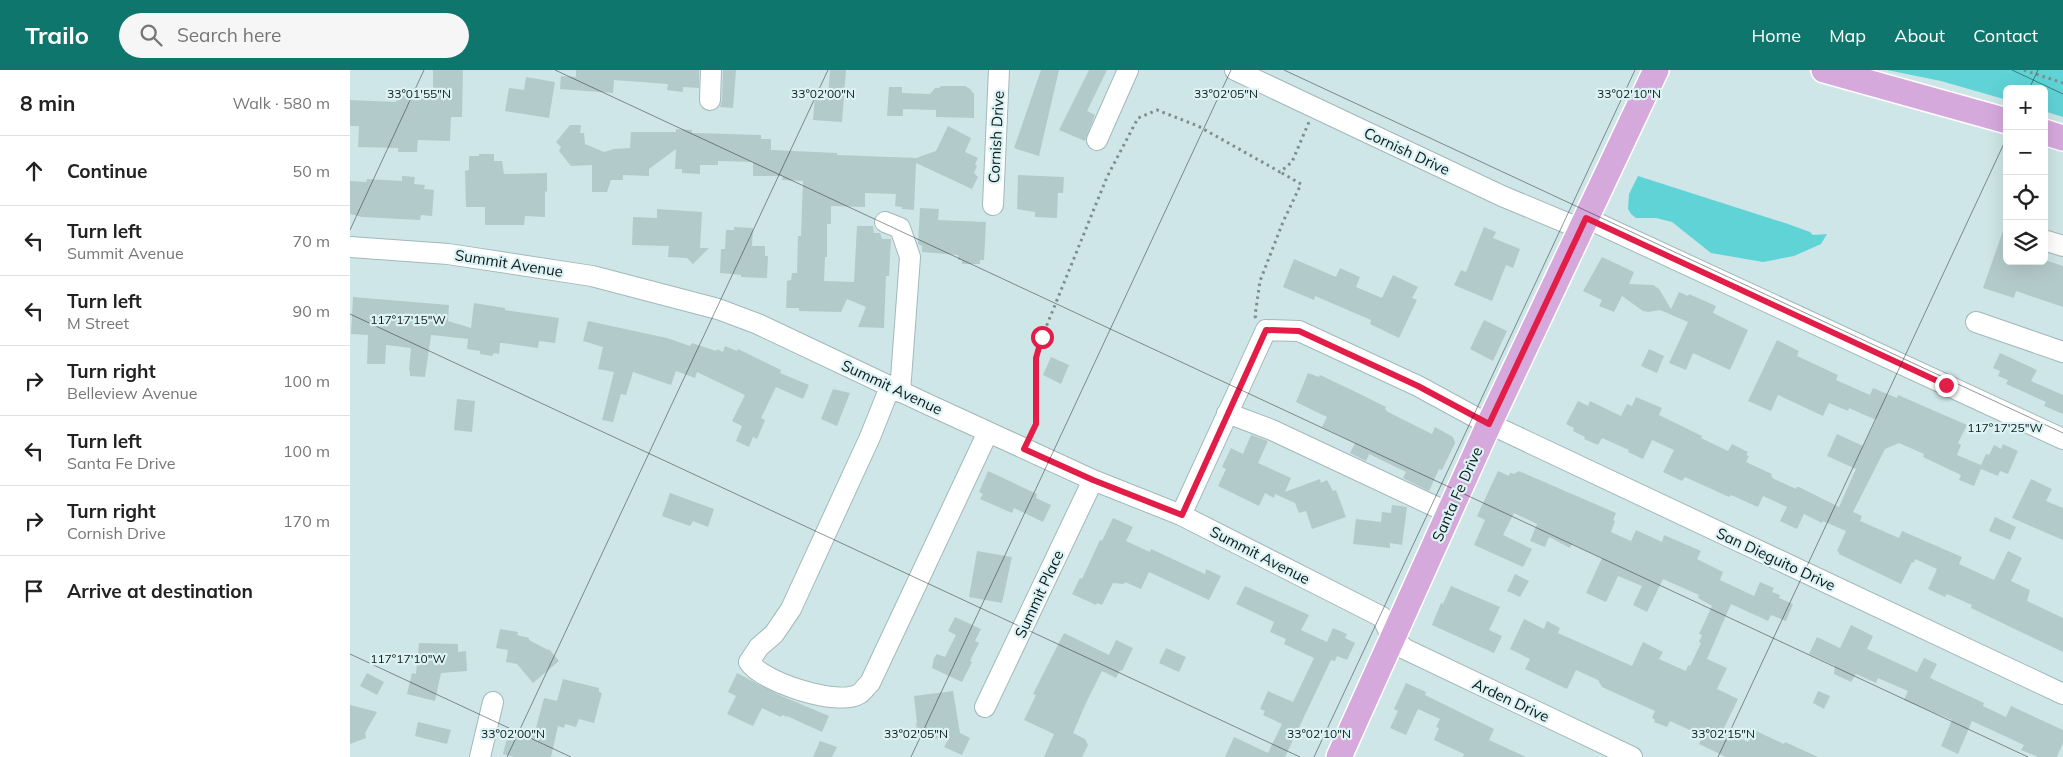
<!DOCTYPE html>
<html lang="en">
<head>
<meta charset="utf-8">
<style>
	:root { --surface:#fff; --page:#f6f6f6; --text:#222; --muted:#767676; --line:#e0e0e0; --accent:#0f766e }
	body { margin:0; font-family:Mulish,sans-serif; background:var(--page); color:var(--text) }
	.controls { position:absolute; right:15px; top:15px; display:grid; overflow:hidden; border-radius:8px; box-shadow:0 5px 20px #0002 }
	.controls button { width:45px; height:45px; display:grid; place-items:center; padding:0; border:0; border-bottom:1px solid var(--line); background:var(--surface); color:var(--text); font:25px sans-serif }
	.stop { position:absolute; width:15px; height:15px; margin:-11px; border:4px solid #e11d48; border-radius:50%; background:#fff }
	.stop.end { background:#e11d48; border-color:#fff; box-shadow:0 1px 5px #0008 }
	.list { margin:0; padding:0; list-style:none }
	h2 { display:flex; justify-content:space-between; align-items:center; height:65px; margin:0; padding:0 20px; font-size:21px }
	h2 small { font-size:16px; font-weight:400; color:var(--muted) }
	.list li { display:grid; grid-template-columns:32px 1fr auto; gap:15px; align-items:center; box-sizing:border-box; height:70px; padding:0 20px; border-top:1px solid var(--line) }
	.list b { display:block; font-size:19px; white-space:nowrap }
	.list p { margin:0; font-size:16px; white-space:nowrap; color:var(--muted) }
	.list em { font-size:16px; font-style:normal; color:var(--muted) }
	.icon { flex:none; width:28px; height:28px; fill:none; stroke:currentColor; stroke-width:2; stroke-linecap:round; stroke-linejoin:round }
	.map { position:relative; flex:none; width:1713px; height:687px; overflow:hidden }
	header { display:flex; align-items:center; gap:30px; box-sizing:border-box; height:70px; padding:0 25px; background:var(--accent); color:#fff }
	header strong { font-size:24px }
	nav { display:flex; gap:28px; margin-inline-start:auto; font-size:18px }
	.search { width:350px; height:45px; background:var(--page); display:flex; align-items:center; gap:12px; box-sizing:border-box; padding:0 18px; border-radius:28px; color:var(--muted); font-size:19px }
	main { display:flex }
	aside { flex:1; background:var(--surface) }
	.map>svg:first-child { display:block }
	.green { fill:#60d3d7 }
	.building { fill:#b3cacb }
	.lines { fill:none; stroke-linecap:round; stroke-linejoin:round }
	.minor-casing { stroke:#a2b9ba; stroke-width:22 }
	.major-casing { stroke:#fff; stroke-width:28 }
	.path { stroke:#7c8d8e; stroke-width:3; stroke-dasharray:2.5 4; stroke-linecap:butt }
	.minor { stroke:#fff; stroke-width:20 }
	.major { stroke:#d6a9dd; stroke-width:25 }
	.route { stroke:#e11d48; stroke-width:6 }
	.ticks { fill:none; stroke:#11191a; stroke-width:1; stroke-opacity:0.45 }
	.labels { text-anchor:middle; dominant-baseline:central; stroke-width:4.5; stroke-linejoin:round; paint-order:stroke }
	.street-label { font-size:15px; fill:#11191a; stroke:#dbf3f4 }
	.ticks-label { font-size:12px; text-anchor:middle; fill:#11191a; stroke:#dbf3f4; stroke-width:4.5; stroke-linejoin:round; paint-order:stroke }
</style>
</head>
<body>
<header>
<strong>Trailo</strong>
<div class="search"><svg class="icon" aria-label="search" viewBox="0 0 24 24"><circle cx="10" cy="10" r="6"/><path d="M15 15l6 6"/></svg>Search here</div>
<nav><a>Home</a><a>Map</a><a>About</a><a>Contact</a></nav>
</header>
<main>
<aside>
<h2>8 min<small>Walk · 580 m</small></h2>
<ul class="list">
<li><svg class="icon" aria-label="ahead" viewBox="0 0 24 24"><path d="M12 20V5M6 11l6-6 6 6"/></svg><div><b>Continue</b></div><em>50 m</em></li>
<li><svg class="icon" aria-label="left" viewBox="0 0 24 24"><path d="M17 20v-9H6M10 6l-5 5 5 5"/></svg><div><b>Turn left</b><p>Summit Avenue</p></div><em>70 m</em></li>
<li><svg class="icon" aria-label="left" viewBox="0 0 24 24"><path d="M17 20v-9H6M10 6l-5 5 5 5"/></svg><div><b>Turn left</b><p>M Street</p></div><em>90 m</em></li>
<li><svg class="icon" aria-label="right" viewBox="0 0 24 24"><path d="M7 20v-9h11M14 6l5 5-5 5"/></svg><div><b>Turn right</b><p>Belleview Avenue</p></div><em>100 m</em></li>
<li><svg class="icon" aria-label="left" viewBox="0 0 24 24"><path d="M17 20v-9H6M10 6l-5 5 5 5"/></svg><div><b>Turn left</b><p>Santa Fe Drive</p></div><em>100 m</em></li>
<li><svg class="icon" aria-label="right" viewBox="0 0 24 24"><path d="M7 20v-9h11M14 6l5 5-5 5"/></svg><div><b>Turn right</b><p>Cornish Drive</p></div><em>170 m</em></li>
<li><svg class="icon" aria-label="arrive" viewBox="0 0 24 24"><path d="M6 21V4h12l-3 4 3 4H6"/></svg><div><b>Arrive at destination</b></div></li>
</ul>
</aside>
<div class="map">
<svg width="1713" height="687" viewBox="0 0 1713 687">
	<rect width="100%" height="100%" fill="#cee6e7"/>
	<!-- green -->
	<path class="green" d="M1537 0H1713V47L1694 41V19H1657V30L1591 11Z
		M1288 106 1438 154 1460 162 1463 165 1477 164 1471 174 1444 186 1413 192 1361 183 1322 152 1306 148H1286L1281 144 1278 139 1279 124Z"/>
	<!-- building -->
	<path class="building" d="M83 0H113L112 47H101L100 71 68 70 67 82H48V78L8 77 9 56H0V30L46 32 48 26H83Z
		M226 0H349V18L333 17V22L317 20 318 14 264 10 263 23 210 19 211 6 226 7Z
		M373 0H386L383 38 370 37 372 30Z
		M480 0H496L492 52 463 50 465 26 478 28Z
		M691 0H709L689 86 664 78Z
		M739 0H757L737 41 745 45 735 71 709 60Z
		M176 7 205 12 199 48 155 41 159 18 174 20Z
		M591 16H615L620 19 624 24V48L586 47V40L553 39V46H537L539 17H552V23L580 24 585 18H589Z
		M220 55H231L230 63H234L235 74 254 82 264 79 280 78 281 62H326V59L342 60V63H346L411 65V69H421V80L487 83V85L566 88 586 81 598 56 621 68 615 82 628 88 625 94 627 96 624 103 628 107 622 119 566 93 564 140 552 139V137L545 136 546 124 515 123V137L481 136V154H477V187H475L474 211 504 212 507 156H523L524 163H530L532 169H541L539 206H536L534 258 508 257 516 237 497 229 491 242 449 241V238H436L437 211 441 210 442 203H447L448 166H451L453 111 432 110 433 106H403V92L368 91V95H350V104L332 103V99H325L326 79 299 99V106L273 105V110H261L257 122H242V95L221 96 209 81 211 77 206 72Z
		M129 84H144V91H152L154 104 197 103V122L195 121V147L175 146 174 155H135V137H116L115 101 119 100V86H129Z
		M668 105 714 107 713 123H708L707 148 685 147V142L667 139Z
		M52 106 65 107 64 114 75 115 74 119 84 120 82 146 71 145 70 150 12 147 0 144V111L16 112 17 109 52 111Z
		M570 138 589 139 588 150 636 152 634 190H630V194H612V190H608V185L572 182V176L568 174Z
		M307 139 352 142 350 178H359L343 194 337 188 318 187 319 176 282 175 283 147 307 148Z
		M1655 155H1657V191H1698L1713 196V237L1666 221 1664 228 1633 218Z
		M384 157 403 158 402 176H415V186H418L417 208 391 207V205L370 203 371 179H375L376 160H384Z
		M1134 157 1146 162 1143 168 1170 179 1163 198 1156 195 1142 231 1104 215 1111 200 1116 202Z
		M1252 187 1284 202 1279 214 1303 215 1309 219 1321 239 1329 222 1338 226 1339 224 1366 236 1363 243 1398 260 1380 300 1343 283 1336 300 1319 293 1338 252 1310 240 1298 242 1293 241 1272 226 1264 242 1249 236 1252 230 1233 221Z
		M944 189 986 207 990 198 1010 207 1006 217 1032 228 1043 205 1068 217 1062 228 1067 230 1049 268 1020 254 1021 250 965 226 964 230 933 217Z
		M3 227 99 235 98 251 121 258 124 233 155 238V240L209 248 205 273 189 271 188 278 152 273H150L149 284 144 283 142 286 130 284V281L117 279 118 269 81 265 75 307 60 306V301L59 300 61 278 36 275 35 294H17L18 265 1 264Z
		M1134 250 1157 261 1143 291 1120 279Z
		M238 251 317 268 340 276 342 273 366 281 367 279 373 282 375 276 387 281 388 279 431 300 430 303 459 315 453 329 426 317 411 348 415 350 407 369 403 367 399 377 386 371 392 356 382 351 395 325 347 302 345 308 326 301 321 315 283 302 276 325 271 324 263 352 252 350 264 302 248 299 253 277 233 271Z
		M1427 270 1449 281 1447 286 1488 305 1486 310 1520 325 1523 318 1547 328 1548 325 1617 355 1608 373 1611 375 1607 385 1631 395 1636 384 1639 385 1644 375 1651 379 1653 374 1668 381 1658 404 1650 401 1648 406 1631 399 1624 416 1609 410 1611 405 1573 387 1574 384 1549 373 1535 379 1503 442 1512 446 1510 451 1549 468 1552 461 1612 487 1609 494 1644 510 1658 481 1672 488 1661 511 1680 520 1677 531 1713 548V582L1621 538 1622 535 1597 524 1595 527 1578 519 1587 499 1565 489 1564 493 1562 492 1551 514 1489 484V482L1487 481 1496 461 1473 451 1472 453 1454 444 1447 459 1430 451 1437 437 1413 426 1408 437 1381 425 1379 427 1335 407 1332 411 1313 402 1324 380 1302 370 1293 389 1278 382 1279 380 1252 368 1248 375 1234 369 1235 367 1223 361 1224 358 1216 354 1228 331 1238 336 1240 331 1271 346 1277 334 1282 336 1286 327 1312 338 1309 345 1352 366 1351 368 1378 381 1382 374 1398 382 1396 385 1399 386 1396 392 1422 404 1421 406 1424 409 1446 419 1447 417H1449L1489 437 1506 399 1477 386 1487 364 1513 376 1526 350 1499 338 1498 341 1479 333 1473 346 1428 325 1421 341 1398 331Z
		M1299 279 1314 286 1307 303 1291 296Z
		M1650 283 1687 300 1681 311 1713 325V344L1694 336 1696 332 1656 314 1658 310 1648 306 1650 301 1643 298Z
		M701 287 719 295 711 314 693 305Z
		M958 303 969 307 970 305 1010 324 1036 337 1035 339 1038 342 1082 364 1085 357 1103 367 1105 373 1092 400 1089 399 1079 421 1053 408 1056 402 1019 384 1016 391 1000 383 1005 373 972 357 977 347 946 332Z
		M483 319 500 323 487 356 471 349Z
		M107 329 125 331 122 362 104 360Z
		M901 365 918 371 908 393 941 408 935 422 970 409 971 413 977 410 983 421 986 420 996 447 962 459 956 441 949 443 945 433 925 424 924 428 915 423 909 436 868 416 876 399 872 397 881 378 893 384Z
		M638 401 687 424 686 428 701 435 693 452 664 438 662 443 630 429 633 424 629 422Z
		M1148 401 1159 406 1160 403 1164 404 1169 401 1266 443 1263 450 1265 451 1261 462 1281 471 1286 460 1312 472 1314 465 1351 481 1347 489 1373 502 1370 510 1404 526 1410 512 1424 518 1422 522 1430 525 1429 528 1443 534 1436 551 1421 545 1418 551 1381 534 1357 589 1377 598 1367 619 1388 629 1373 660 1398 672 1404 660 1434 674 1435 672 1468 687H1376L1349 674 1353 666 1320 651 1317 657 1304 652 1305 650 1302 648 1305 641 1252 617 1248 610 1226 600 1217 619 1175 599 1180 589 1160 579 1174 549 1194 559 1197 551 1210 558 1208 563 1282 596 1293 572 1313 582 1309 589 1336 601 1338 595 1340 596 1351 573 1349 572 1352 565 1349 564 1362 536 1348 528 1349 525 1313 509 1297 542 1283 535 1292 516 1268 506 1256 532 1236 523 1252 488 1222 474 1220 478 1199 467 1195 477 1180 471 1187 454 1164 443 1153 465 1182 479 1173 497 1124 475 1135 450 1127 446Z
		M1681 409 1702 419 1696 431 1713 438V470L1662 448Z
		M320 423 364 439 358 457 343 451 340 456 312 446Z
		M1042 435 1057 437 1052 475 1040 473V478L1003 474 1006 449 1031 452 1032 442 1041 443Z
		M1645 447 1666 457 1660 470 1639 461Z
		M763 448 783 457 776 471 800 482 801 479 855 504 856 499 871 506 859 530 799 502 791 519 775 512 774 514 763 513 752 535 747 533 746 535 722 524 730 508 732 509 750 470 752 471Z
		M627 481 662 487 652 533 619 527Z
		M1165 504 1179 511 1170 527 1157 521Z
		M895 516 959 545 951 560 977 572 983 558 997 564 995 568 1005 573 997 590 987 586 985 591 981 590 935 687H875L884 667 918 683 932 654 913 645 915 641 910 639 918 621 943 632 964 588 934 574 936 569 920 562 924 552 886 534Z
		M1101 516 1150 537 1139 560 1152 566 1144 583 1082 555 1091 533 1093 534Z
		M605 547 631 559 625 571 629 573 620 591 622 592 612 612 582 598 584 588 587 584 595 587 606 565 598 561Z
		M1501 555 1523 566 1517 579 1567 602 1574 588 1587 594 1580 608 1634 633 1633 636 1656 647 1661 636 1713 660V673L1707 687H1688L1671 680 1674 675 1622 651 1608 684 1591 676 1602 650 1554 630 1558 621 1528 608 1526 613 1506 604 1501 612 1484 604 1485 596 1459 584 1467 567 1490 578Z
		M150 559 168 562 167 565 179 568V570L198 580 199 579 209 591 183 613 167 594 156 592 158 580 146 578Z
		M714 563 759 585 766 570 783 578 772 601 770 600 766 608 752 601 736 633 723 663 735 669 738 675 732 687H694L704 664 674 650 686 625 683 624Z
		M69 573 108 574V582L116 581 117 601 91 603 85 631 57 624 62 603 66 604Z
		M816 578 836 587 829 602 809 593Z
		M17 603 34 612 27 625 10 616Z
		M387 603 429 625 479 646 472 662 437 646V647L432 645 431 647 412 638 403 656 377 644 386 626 378 622Z
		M213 609 249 618V622L252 623 244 653 229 649 226 657 215 654 214 658 208 656 201 687H164L153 684 159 660 184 665 194 628 207 631Z
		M1056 613 1076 622 1075 625 1144 659 1139 670 1176 687H1113L1114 684 1084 670 1089 658 1086 657 1090 649 1068 639 1056 665 1040 658 1048 641 1044 639Z
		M603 621 610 663 620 668 612 685 594 677 600 666 578 670V667L568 668 566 653H567L564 626Z
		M1468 621 1480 626 1474 639 1463 633Z
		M0 635 27 642 15 663 16 668 0 674Z
		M68 652 101 660 97 674 65 666Z
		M470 671 487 677 482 687H463Z"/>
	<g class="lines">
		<defs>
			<path id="minor" d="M885 0 1152 126 1231 159
				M360 30 361 0
				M747 70 778 0
				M643 135 649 0
				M1236 148 1713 369
				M535 152 550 158 560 187 550 322
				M1697 171 1713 176
				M0 177 98 184 242 206 368 239 408 254 575 333 743 410 831 445 1032 547 1042 568 1055 579 1282 687
				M1626 252 1713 282
				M540 317 520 367 441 539 424 564 409 577 399 592C412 612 488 637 509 624 513 622 516 616 520 613L638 362
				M877 343 922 360 1099 443
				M831 445 916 260 949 261 1068 316 1125 347 1713 624
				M635 637 743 410
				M130 687 143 632"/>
			<path id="major" d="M1474 0 1657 51
				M1694 62 1713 68
				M989 687 1139 354 1306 0"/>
		</defs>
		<!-- minor casing -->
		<use href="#minor" class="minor-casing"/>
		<!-- major casing -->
		<use href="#major" class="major-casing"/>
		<!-- path -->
		<path class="path" d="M1674 0 1713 13
			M906 248 905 246 910 211 933 152 951 114 930 102
			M681 363 686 354V287L692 267 757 107 788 48 807 40 848 56 930 102 942 92 959 52"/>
		<!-- minor -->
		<use href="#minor" class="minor"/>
		<!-- major -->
		<use href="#major" class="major"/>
	</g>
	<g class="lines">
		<!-- route -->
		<path class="route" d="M692 267 686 288V354L674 379 743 410 832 445 916 260 949 261 1068 316 1139 354 1236 148 1596 315"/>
	</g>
	<!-- ticks -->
	<path class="ticks" d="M205 0 1678 687M934 0 1713 363M1662 0 1713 24M1679 19 1688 0M0 160 74 0M0 244 950 687M0 584 221 687M157 687 478 0M561 687 881 0M964 687 1285 0M1368 687 1657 67"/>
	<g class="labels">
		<!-- street labels -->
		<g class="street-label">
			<text transform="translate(646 67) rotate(-87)">Cornish Drive</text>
			<text transform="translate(1057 81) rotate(25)">Cornish Drive</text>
			<text transform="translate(159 193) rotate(9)">Summit Avenue</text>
			<text transform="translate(542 317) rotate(25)">Summit Avenue</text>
			<text transform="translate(1107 424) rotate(-66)">Santa Fe Drive</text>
			<text transform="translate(910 485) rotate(27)">Summit Avenue</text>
			<text transform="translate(1426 489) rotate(25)">San Dieguito Drive</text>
			<text transform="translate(689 524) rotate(-65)">Summit Place</text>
			<text transform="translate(1161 630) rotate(25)">Arden Drive</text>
		</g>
	</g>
	<g class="ticks-label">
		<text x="69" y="28">33°01'55"N</text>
		<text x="473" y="28">33°02'00"N</text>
		<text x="876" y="28">33°02'05"N</text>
		<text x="1279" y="28">33°02'10"N</text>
		<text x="58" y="254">117°17'15"W</text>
		<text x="1655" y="362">117°17'25"W</text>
		<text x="58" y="593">117°17'10"W</text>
		<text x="163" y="668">33°02'00"N</text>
		<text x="566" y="668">33°02'05"N</text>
		<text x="969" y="668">33°02'10"N</text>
		<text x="1373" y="668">33°02'15"N</text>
	</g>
</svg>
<div class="controls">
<button>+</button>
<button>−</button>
<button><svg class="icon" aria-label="locate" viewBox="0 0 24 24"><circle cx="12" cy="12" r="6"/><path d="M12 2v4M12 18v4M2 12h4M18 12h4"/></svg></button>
<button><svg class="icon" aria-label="layers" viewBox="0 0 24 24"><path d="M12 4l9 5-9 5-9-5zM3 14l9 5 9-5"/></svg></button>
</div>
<div class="stop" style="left:692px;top:267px"></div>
<div class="stop end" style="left:1596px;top:315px"></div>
</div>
</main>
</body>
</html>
